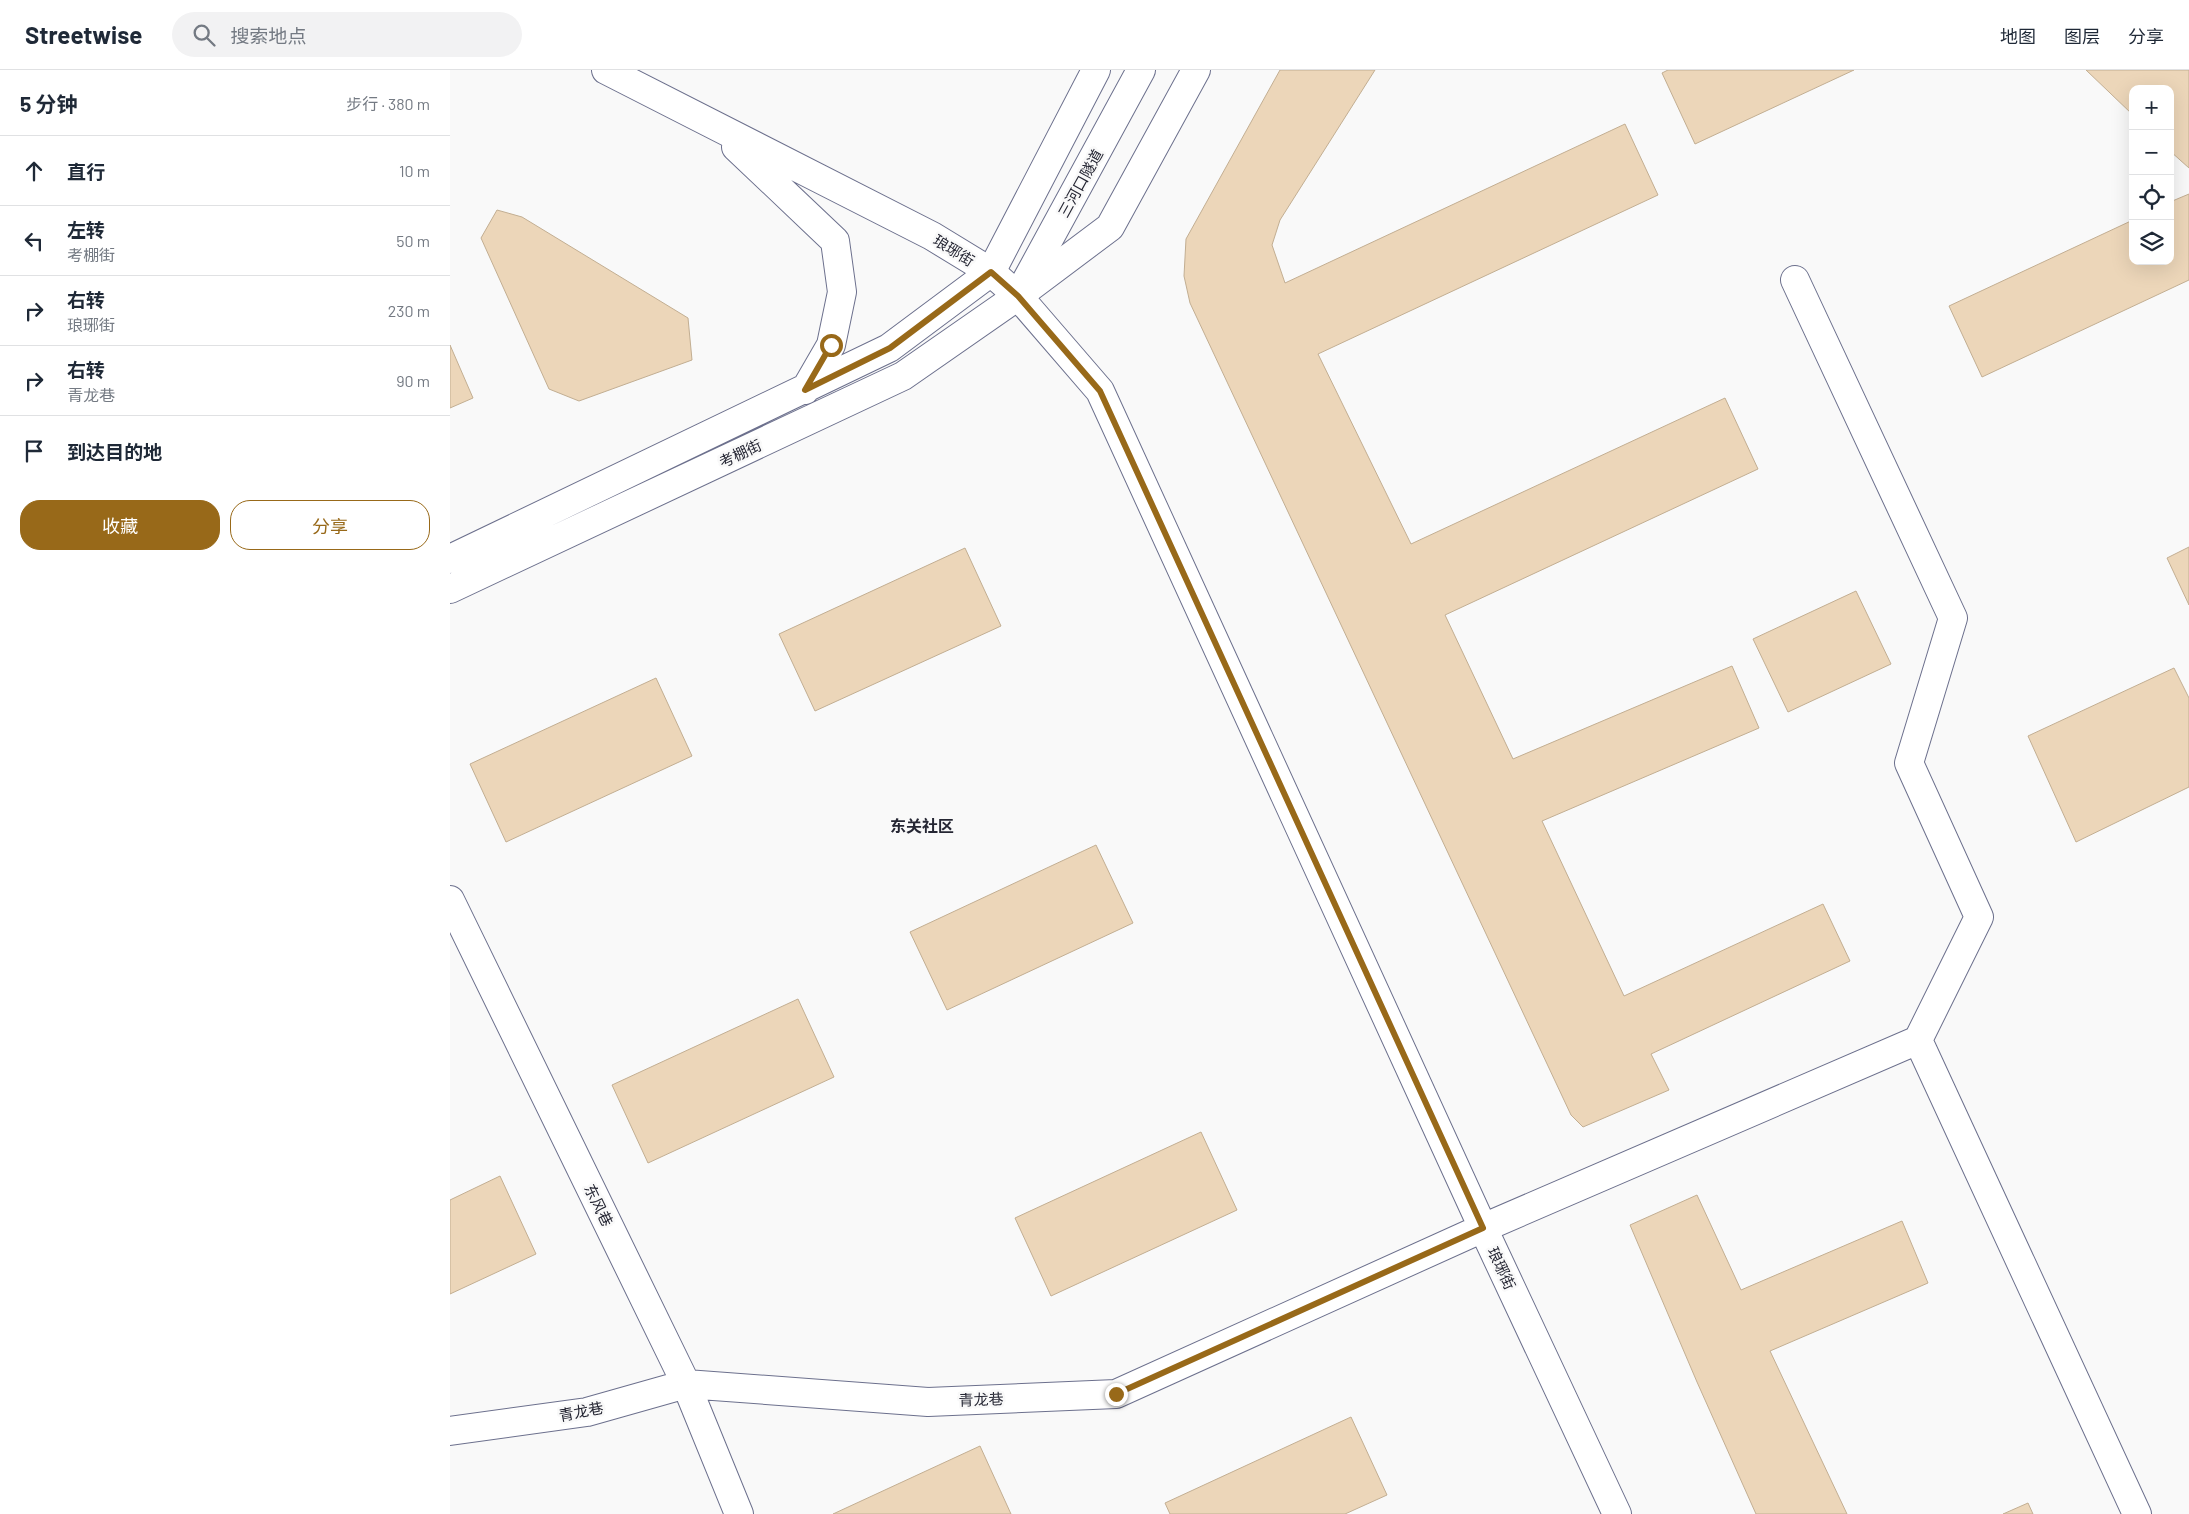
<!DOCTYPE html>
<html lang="zh">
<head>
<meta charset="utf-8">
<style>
	:root { --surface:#fff; --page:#f2f2f3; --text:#1f2937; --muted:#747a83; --line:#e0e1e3; --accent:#986919 }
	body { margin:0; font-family:Barlow,"Noto Sans SC",sans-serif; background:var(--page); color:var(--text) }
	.controls { position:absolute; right:15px; top:15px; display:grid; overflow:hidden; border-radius:10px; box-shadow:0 5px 20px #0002 }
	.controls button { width:45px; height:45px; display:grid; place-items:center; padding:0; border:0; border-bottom:1px solid var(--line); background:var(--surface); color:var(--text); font:25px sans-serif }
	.stop { position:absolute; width:15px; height:15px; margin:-11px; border:4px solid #986919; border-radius:50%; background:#fff }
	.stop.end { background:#986919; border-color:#fff; box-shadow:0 1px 5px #0008 }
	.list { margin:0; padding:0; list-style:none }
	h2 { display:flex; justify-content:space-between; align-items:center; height:65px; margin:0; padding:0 20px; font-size:21px }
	h2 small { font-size:16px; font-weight:400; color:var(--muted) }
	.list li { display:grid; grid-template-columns:32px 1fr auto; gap:15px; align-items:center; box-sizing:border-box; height:70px; padding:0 20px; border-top:1px solid var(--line) }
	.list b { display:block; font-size:19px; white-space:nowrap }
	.list p { margin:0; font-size:16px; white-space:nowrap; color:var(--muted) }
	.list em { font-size:16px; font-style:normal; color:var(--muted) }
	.actions { display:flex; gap:10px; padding:15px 20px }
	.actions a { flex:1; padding:11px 0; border:1px solid var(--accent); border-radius:20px; text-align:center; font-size:18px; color:var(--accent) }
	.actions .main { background:var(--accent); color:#fff }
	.icon { flex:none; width:28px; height:28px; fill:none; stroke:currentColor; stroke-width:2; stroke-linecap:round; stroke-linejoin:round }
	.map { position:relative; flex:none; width:1739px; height:1444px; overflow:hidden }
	header { display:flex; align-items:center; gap:30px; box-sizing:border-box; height:70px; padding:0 25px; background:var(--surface); border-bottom:1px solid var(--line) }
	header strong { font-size:24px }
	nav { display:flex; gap:28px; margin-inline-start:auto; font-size:18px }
	.search { width:350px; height:45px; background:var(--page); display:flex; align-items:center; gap:12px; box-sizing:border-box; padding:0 18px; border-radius:28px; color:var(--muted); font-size:19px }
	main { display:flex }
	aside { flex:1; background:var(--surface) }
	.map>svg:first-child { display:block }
	.building { fill:#ecd6b9; stroke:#c2ae92 }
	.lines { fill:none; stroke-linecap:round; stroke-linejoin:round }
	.minor-casing { stroke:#6c708d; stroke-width:30 }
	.major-casing { stroke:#6c708d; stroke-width:30 }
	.minor { stroke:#fff; stroke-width:28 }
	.major { stroke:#fff; stroke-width:28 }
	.route { stroke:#986919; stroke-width:6 }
	.labels { text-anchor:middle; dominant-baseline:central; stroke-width:5; stroke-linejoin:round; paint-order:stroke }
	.street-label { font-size:15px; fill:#252633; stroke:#f9f9f9 }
	.neighbourhood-label { font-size:16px; font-weight:bold; fill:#252633; stroke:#f9f9f9 }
</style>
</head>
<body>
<header>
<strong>Streetwise</strong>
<div class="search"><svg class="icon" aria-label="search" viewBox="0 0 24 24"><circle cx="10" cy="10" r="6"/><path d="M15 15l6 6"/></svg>搜索地点</div>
<nav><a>地图</a><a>图层</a><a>分享</a></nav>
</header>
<main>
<aside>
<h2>5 分钟<small>步行 · 380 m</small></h2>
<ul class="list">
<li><svg class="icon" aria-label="ahead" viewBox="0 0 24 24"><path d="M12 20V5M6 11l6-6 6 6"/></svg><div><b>直行</b></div><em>10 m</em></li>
<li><svg class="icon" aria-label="left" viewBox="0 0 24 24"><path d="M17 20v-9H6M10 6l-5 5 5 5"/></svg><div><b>左转</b><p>考棚街</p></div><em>50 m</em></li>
<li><svg class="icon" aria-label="right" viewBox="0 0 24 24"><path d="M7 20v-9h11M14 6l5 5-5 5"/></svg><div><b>右转</b><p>琅琊街</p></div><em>230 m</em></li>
<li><svg class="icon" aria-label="right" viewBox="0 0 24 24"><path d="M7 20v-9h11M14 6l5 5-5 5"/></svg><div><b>右转</b><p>青龙巷</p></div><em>90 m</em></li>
<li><svg class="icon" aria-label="arrive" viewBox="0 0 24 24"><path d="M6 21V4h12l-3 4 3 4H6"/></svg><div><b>到达目的地</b></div></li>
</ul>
<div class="actions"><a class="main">收藏</a><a>分享</a></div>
</aside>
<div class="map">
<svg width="1739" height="1444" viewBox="0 0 1739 1444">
	<rect width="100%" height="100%" fill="#f9f9f9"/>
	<!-- building -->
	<path class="building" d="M830 0H925L830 150 822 175 835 213 1175 54 1208 125 868 284 961 474 1275 328 1308 399 995 545 1063 689 1282 596 1309 658 1092 751 1174 926 1373 834 1400 891 1201 984 1219 1020 1133 1057 1121 1045 740 233 734 206 736 169Z
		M1218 0H1404L1245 74 1212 3Z
		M1636 0H1739V98L1720 81V19H1683V45Z
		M1739 124V210L1532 307 1499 236 1683 150V191H1720V132Z
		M47 140 72 147 238 248 242 290 129 331 99 319 31 168Z
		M0 275 23 328 0 338Z
		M1739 477V535L1717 488Z
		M515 478 551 556 365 641 329 564Z
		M1406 521 1441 594 1338 642 1303 569Z
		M1724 598 1739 628V717L1626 772 1578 666Z
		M206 608 242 686 56 772 20 694Z
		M646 775 683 853 497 940 460 862Z
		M348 929 384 1007 198 1093 162 1015Z
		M751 1062 787 1140 601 1226 565 1148Z
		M50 1106 86 1184 0 1224V1130Z
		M1247 1125 1291 1220 1452 1151 1478 1213 1320 1281 1397 1444H1306L1247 1312 1180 1155Z
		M901 1347 937 1425 895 1444H720L715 1433Z
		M530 1376 561 1444H383Z
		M1578 1433 1583 1444H1553Z"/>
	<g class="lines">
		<defs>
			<path id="minor" d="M156 0 482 166 541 202 568 226 650 321 1033 1158 1167 1444
				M286 77 385 171 392 222 381 275 355 320
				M1345 210 1503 548 1459 693 1529 847 1468 970 1687 1444
				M0 489 439 278 541 202
				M0 519 453 306 568 226 660 157 746 0
				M0 830 236 1314 289 1444
				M0 1361 137 1342 236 1314 478 1332 666 1324 1033 1158 1468 970"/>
			<path id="major" d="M541 202 646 0
				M568 226 691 0"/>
		</defs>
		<!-- minor casing -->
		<use href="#minor" class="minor-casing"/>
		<!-- major casing -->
		<use href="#major" class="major-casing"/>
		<!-- minor -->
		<use href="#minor" class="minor"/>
		<!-- major -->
		<use href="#major" class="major"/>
	</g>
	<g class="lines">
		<!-- route -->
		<path class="route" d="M381 275 355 320 440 278 541 202 568 226 650 321 1033 1158 666 1324"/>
	</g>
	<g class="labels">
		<!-- street labels -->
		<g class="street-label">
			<text transform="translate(630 113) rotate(-61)">三河口隧道</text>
			<text transform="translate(504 180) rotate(32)">琅琊街</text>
			<text transform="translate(290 383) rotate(-25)">考棚街</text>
			<text transform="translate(149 1135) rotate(64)">东风巷</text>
			<text transform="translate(1052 1198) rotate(65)">琅琊街</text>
			<text transform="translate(531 1329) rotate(-2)">青龙巷</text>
			<text transform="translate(131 1341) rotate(-11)">青龙巷</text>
		</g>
		<!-- neighbourhood labels -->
		<g class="neighbourhood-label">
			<text x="472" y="755">东关社区</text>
		</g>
	</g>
</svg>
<div class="controls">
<button>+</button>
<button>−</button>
<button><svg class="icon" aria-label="locate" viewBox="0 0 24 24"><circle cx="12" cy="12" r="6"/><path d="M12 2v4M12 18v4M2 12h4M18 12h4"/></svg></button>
<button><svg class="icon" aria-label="layers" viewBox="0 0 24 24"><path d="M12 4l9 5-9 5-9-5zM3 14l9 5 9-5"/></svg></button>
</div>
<div class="stop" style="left:381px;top:275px"></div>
<div class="stop end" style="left:666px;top:1324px"></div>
</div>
</main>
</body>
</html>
